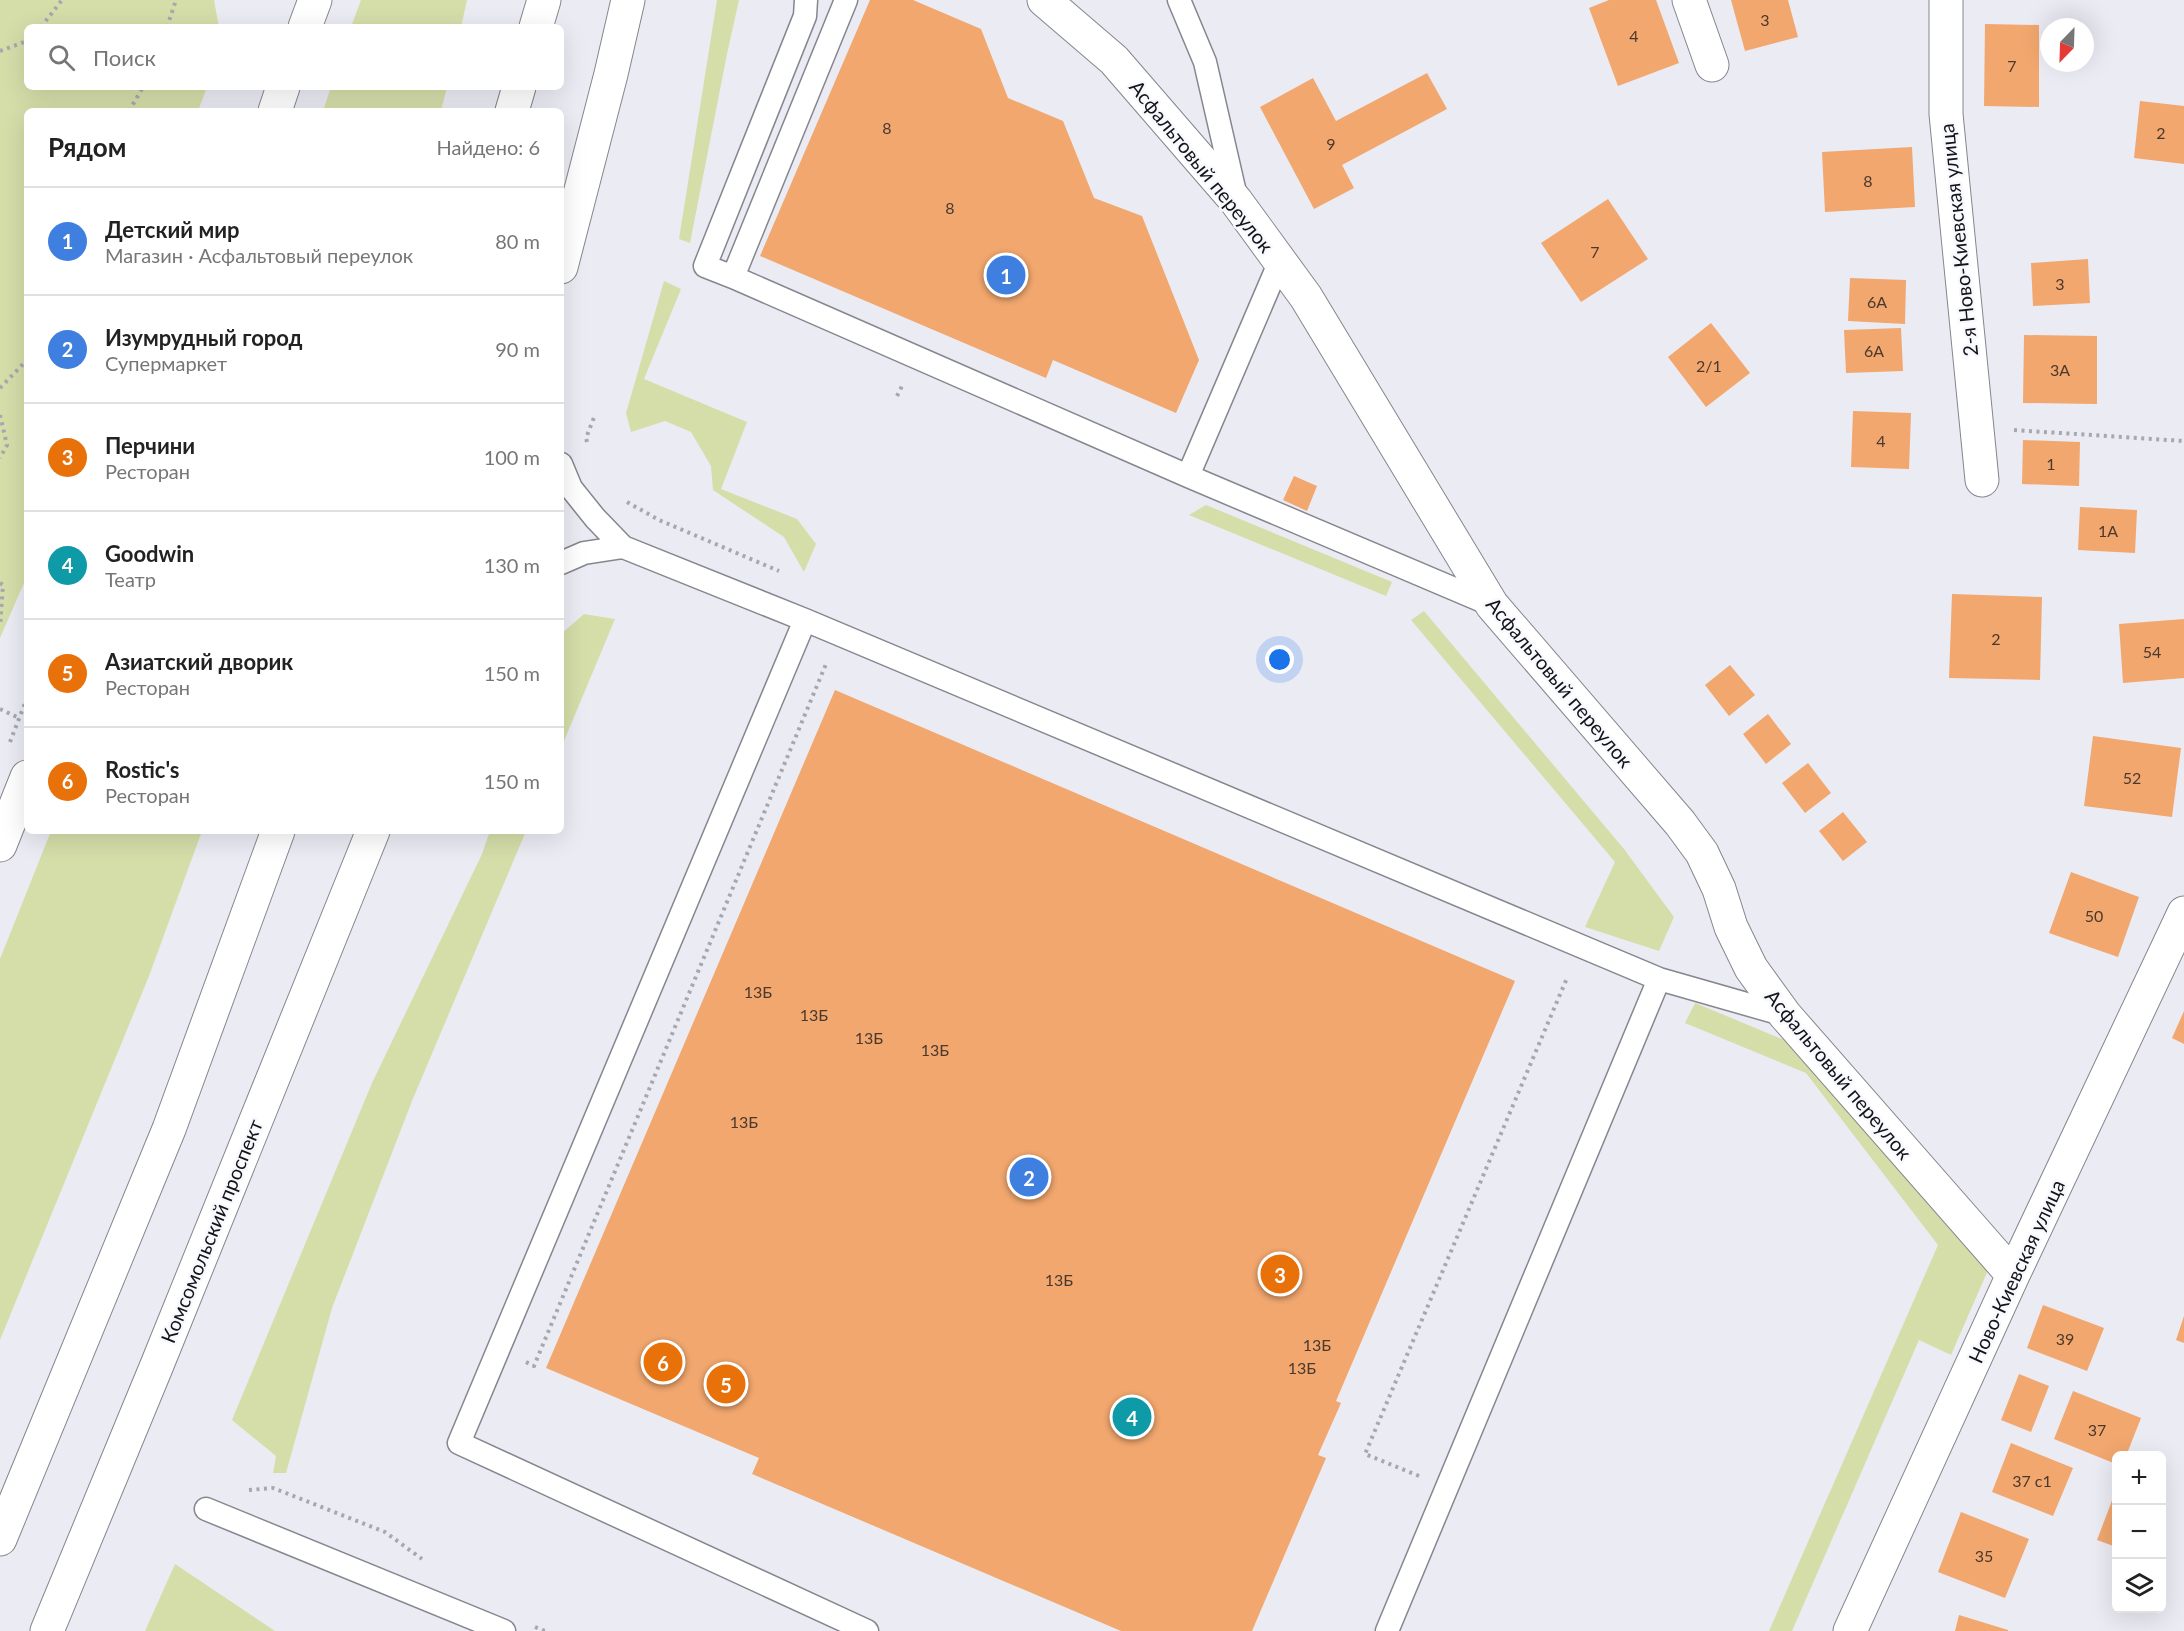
<!DOCTYPE html>
<html lang="ru">
<head>
<meta charset="utf-8">
<style>
	:root { --surface:#fff; --page:#f6f6f6; --text:#222; --muted:#767676; --line:#e0e0e0; --accent:#0b8043 }
	body { margin:0; font-family:Lato,sans-serif; background:var(--page); color:var(--text) }
	.controls { position:absolute; right:18px; bottom:18px; display:grid; overflow:hidden; border-radius:9px; box-shadow:0 6px 24px #0002 }
	.controls button { width:54px; height:54px; display:grid; place-items:center; padding:0; border:0; border-bottom:2px solid var(--line); background:var(--surface); color:var(--text); font:30px sans-serif }
	.compass { position:absolute; left:2040px; top:18px; width:54px; height:54px; border-radius:50%; background:var(--surface); box-shadow:0 6px 24px #0002; rotate:203deg }
	.you { position:absolute; left:1280px; top:660px; width:21px; height:21px; margin:-15px; border:4px solid #fff; border-radius:50%; background:#1a73e8; box-shadow:0 0 0 9px #1a73e833 }
	.badge { display:grid; place-items:center; width:39px; height:39px; border-radius:50%; background:var(--accent); color:#fff; font-size:20px; font-weight:700 }
	.pin { position:absolute; translate:-50% -50%; border:3px solid #fff; box-shadow:0 2px 6px #0006 }
	.list { margin:0; padding:0; list-style:none }
	h2 { display:flex; justify-content:space-between; align-items:center; height:78px; margin:0; padding:0 24px; font-size:26px }
	h2 small { font-size:20px; font-weight:400; color:var(--muted) }
	.list li { display:grid; grid-template-columns:39px 1fr auto; gap:18px; align-items:center; box-sizing:border-box; height:108px; padding:0 24px; border-top:2px solid var(--line) }
	.list b { display:block; font-size:22px; white-space:nowrap }
	.list p { margin:0; font-size:20px; white-space:nowrap; color:var(--muted) }
	.list em { font-size:20px; font-style:normal; color:var(--muted) }
	.icon { flex:none; width:33px; height:33px; fill:none; stroke:currentColor; stroke-width:2; stroke-linecap:round; stroke-linejoin:round }
	.map { position:relative; flex:none; width:2184px; height:1631px; overflow:hidden }
	.search { position:absolute; background:var(--surface); box-shadow:0 6px 24px #0002; left:24px; top:24px; width:540px; height:66px; display:flex; align-items:center; gap:15px; box-sizing:border-box; padding:0 21px; border-radius:9px; color:var(--muted); font-size:22px }
	.panel { position:absolute; background:var(--surface); box-shadow:0 6px 24px #0002; left:24px; top:108px; width:540px; height:726px; border-radius:9px }
	.map>svg:first-child { display:block }
	.green { fill:#d5dea9 }
	.building { fill:#f1a76e }
	.lines { fill:none; stroke-linecap:round; stroke-linejoin:round }
	.service-casing { stroke:#85868e; stroke-width:25 }
	.minor-casing { stroke:#85868e; stroke-width:35 }
	.primary-casing { stroke:#85868e; stroke-width:35 }
	.path { stroke:#a7a7af; stroke-width:4; stroke-dasharray:3 4.5; stroke-linecap:butt }
	.service { stroke:#fff; stroke-width:22 }
	.minor { stroke:#fff; stroke-width:33 }
	.primary { stroke:#fff; stroke-width:33 }
	.labels { text-anchor:middle; dominant-baseline:central; stroke-width:5; stroke-linejoin:round; paint-order:stroke }
	.number-label { font-size:16px; fill:#4b392e }
	.street-label { font-size:20px; fill:#141418; stroke:#f8f9fe }
</style>
</head>
<body>
<div class="map">
<svg width="2184" height="1631" viewBox="0 0 2184 1631">
	<rect width="100%" height="100%" fill="#ebebf4"/>
	<!-- green -->
	<path class="green" d="M0 0H214L219 27H27V87H207L198 111H27V576L0 638Z
		M361 0H467L461 27H351Z
		M717 0H739L727 54 690 243 679 239Z
		M331 87H447L441 111H323Z
		M664 281 681 289 644 379 747 422 721 489 797 519 816 544 804 572 784 537 713 490 711 466 691 432 665 421 631 432 626 413Z
		M1206 505 1392 582 1386 596 1189 515Z
		M1424 611 1624 849 1674 917 1659 951 1585 927 1615 862 1411 620Z
		M584 614 615 619 561 748V634Z
		M51 831H202L149 976 0 1340V959Z
		M490 831H526L412 1101 332 1308 286 1473H273L276 1456 232 1420 372 1083 482 854Z
		M1695 1003 1799 1046 1988 1270 1951 1355 1919 1340 1792 1631H1769L1938 1245 1806 1073 1685 1023Z
		M175 1564 275 1631H145Z"/>
	<!-- building -->
	<path class="building" d="M870 0H913L981 29 1008 98 1063 121 1094 198 1142 216 1199 360 1176 413 1053 360 1046 378 760 256Z
		M1609 0H1656L1679 63 1618 86 1589 8Z
		M1731 0H1788L1798 37 1745 51Z
		M1985 24 2039 25V107L1984 106Z
		M1427 73 1447 109 1342 165 1354 188 1314 209 1260 107 1313 78 1336 121Z
		M2140 101 2184 106V164L2134 158Z
		M1912 147 1915 207 1825 212 1822 152Z
		M1608 199 1648 259 1581 302 1541 243Z
		M2088 259 2090 303 2033 306 2031 263Z
		M1850 278 1906 280 1905 324 1848 321Z
		M1711 323 1750 373 1706 407 1668 357Z
		M1901 328 1903 371 1846 373 1844 330Z
		M2024 335 2097 336V404L2023 403Z
		M1853 411 1911 413 1909 469 1851 467Z
		M2023 440 2080 442 2079 486 2022 484Z
		M1294 476 1317 486 1307 511 1283 500Z
		M2080 507 2137 510 2135 553 2078 550Z
		M1952 594 2042 597 2040 680 1949 678Z
		M2184 619V678L2123 683 2119 624Z
		M1730 665 1755 695 1729 716 1705 685Z
		M835 690 1515 981 1336 1401 1341 1403 1318 1455 1326 1458 1252 1631H1121L752 1474 759 1458 546 1368Z
		M1768 714 1791 744 1766 764 1743 734Z
		M2093 736 2181 748 2172 817 2084 806Z
		M1808 763 1831 793 1805 813 1782 783Z
		M1843 812 1867 842 1843 861 1819 831Z
		M2071 872 2139 897 2118 957 2049 933Z
		M2184 1011V1044L2172 1038Z
		M2043 1305 2104 1328 2087 1371 2027 1348Z
		M2184 1316V1343L2176 1340Z
		M2019 1374 2049 1386 2031 1432 2001 1420Z
		M2073 1391 2141 1418 2126 1456H2116V1464L2054 1439Z
		M2011 1443 2073 1468 2053 1516 1992 1492Z
		M2116 1490V1547L2097 1540Z
		M1961 1512 2029 1539 2005 1598 1938 1572Z
		M1959 1615 2008 1630V1631H1955Z"/>
	<g class="lines">
		<defs>
			<path id="service" d="M806 0 805 16 705 266 733 277 1188 476 1492 605
				M1179 0 1205 62 1236 197
				M733 277 846 0
				M561 464 571 488 595 518 623 547 805 620 1659 979 1785 1015
				M1188 476 1280 261
				M561 563 584 553 623 547
				M805 620 459 1443 867 1631
				M206 1509 504 1631
				M1387 1631 1659 979"/>
			<path id="minor" d="M1044 0 1114 60 1236 201 1306 297 1492 605 1680 823 1702 853 1719 889 1731 927 1751 968 1785 1015 2013 1275
				M1689 0 1712 65
				M1946 0V114L1982 480
				M305 27 315 0
				M275 111 283 87
				M0 845 27 777
				M1850 1631 2013 1275 2184 913"/>
			<path id="primary" d="M536 27 544 0
				M512 111 519 87
				M561 267 611 74 628 0
				M0 1539 169 1129 278 831
				M47 1631 157 1365 373 831"/>
		</defs>
		<!-- service casing -->
		<use href="#service" class="service-casing"/>
		<!-- minor casing -->
		<use href="#minor" class="minor-casing"/>
		<!-- primary casing -->
		<use href="#primary" class="primary-casing"/>
		<!-- path -->
		<path class="path" d="M41 27 62 0
			M167 27 176 0
			M0 51 27 41
			M129 111 143 87
			M0 388 27 360
			M897 396 902 386
			M0 415 7 445 0 458
			M2014 430 2184 441
			M587 442 586 438 595 415
			M627 502 659 520 779 571
			M0 583 3 585 0 626
			M0 709 19 718
			M10 742 27 698
			M526 1362 534 1366 826 664
			M1419 1476 1365 1454 1567 978
			M249 1490 273 1488 385 1532 422 1559
			M535 1627 545 1631"/>
		<!-- service -->
		<use href="#service" class="service"/>
		<!-- minor -->
		<use href="#minor" class="minor"/>
		<!-- primary -->
		<use href="#primary" class="primary"/>
	</g>
	<g class="labels">
		<!-- number labels -->
		<g class="number-label">
			<text x="1765" y="19">3</text>
			<text x="1634" y="35">4</text>
			<text x="2012" y="65">7</text>
			<text x="887" y="127">8</text>
			<text x="2161" y="132">2</text>
			<text x="1331" y="143">9</text>
			<text x="1868" y="180">8</text>
			<text x="950" y="207">8</text>
			<text x="1595" y="251">7</text>
			<text x="2060" y="283">3</text>
			<text x="1877" y="301">6А</text>
			<text x="1874" y="350">6А</text>
			<text x="1709" y="365">2/1</text>
			<text x="2060" y="369">3А</text>
			<text x="1881" y="440">4</text>
			<text x="2051" y="463">1</text>
			<text x="2108" y="530">1А</text>
			<text x="1996" y="638">2</text>
			<text x="2152" y="651">54</text>
			<text x="2132" y="777">52</text>
			<text x="2094" y="915">50</text>
			<text x="758" y="991">13Б</text>
			<text x="814" y="1014">13Б</text>
			<text x="869" y="1037">13Б</text>
			<text x="935" y="1049">13Б</text>
			<text x="744" y="1121">13Б</text>
			<text x="1059" y="1279">13Б</text>
			<text x="2065" y="1338">39</text>
			<text x="1317" y="1344">13Б</text>
			<text x="1302" y="1367">13Б</text>
			<text x="2097" y="1429">37</text>
			<text x="2032" y="1480">37 с1</text>
			<text x="1984" y="1555">35</text>
		</g>
		<!-- street labels -->
		<g class="street-label">
			<text transform="translate(1202 166) rotate(51)">Асфальтовый переулок</text>
			<text transform="translate(1958 240) rotate(-96)">2-я Ново-Киевская улица</text>
			<text transform="translate(1560 682) rotate(50)">Асфальтовый переулок</text>
			<text transform="translate(1839 1074) rotate(50)">Асфальтовый переулок</text>
			<text transform="translate(211 1231) rotate(-68)">Комсомольский проспект</text>
			<text transform="translate(2016 1271) rotate(-65)">Ново-Киевская улица</text>
		</g>
	</g>
</svg>
<div class="controls">
<button>+</button>
<button>−</button>
<button><svg class="icon" aria-label="layers" viewBox="0 0 24 24"><path d="M12 4l9 5-9 5-9-5zM3 14l9 5 9-5"/></svg></button>
</div>
<svg class="compass" viewBox="-18 -18 36 36"><path d="M0-13l5 13h-10z" fill="#e53935"/><path d="M0 13l5-13h-10z" fill="#767676"/></svg>
<div class="you"></div>
<div class="pin badge" style="left:1006px;top:275px;background:#3f7fe0">1</div>
<div class="pin badge" style="left:1029px;top:1177px;background:#3f7fe0">2</div>
<div class="pin badge" style="left:1280px;top:1274px;background:#e8710a">3</div>
<div class="pin badge" style="left:1132px;top:1417px;background:#0f9aa8">4</div>
<div class="pin badge" style="left:726px;top:1384px;background:#e8710a">5</div>
<div class="pin badge" style="left:663px;top:1362px;background:#e8710a">6</div>
<div class="search"><svg class="icon" aria-label="search" viewBox="0 0 24 24"><circle cx="10" cy="10" r="6"/><path d="M15 15l6 6"/></svg>Поиск</div>
<section class="panel">
<h2>Рядом<small>Найдено: 6</small></h2>
<ul class="list">
<li><span class="badge" style="background:#3f7fe0">1</span><div><b>Детский мир</b><p>Магазин · Асфальтовый переулок</p></div><em>80 m</em></li>
<li><span class="badge" style="background:#3f7fe0">2</span><div><b>Изумрудный город</b><p>Супермаркет</p></div><em>90 m</em></li>
<li><span class="badge" style="background:#e8710a">3</span><div><b>Перчини</b><p>Ресторан</p></div><em>100 m</em></li>
<li><span class="badge" style="background:#0f9aa8">4</span><div><b>Goodwin</b><p>Театр</p></div><em>130 m</em></li>
<li><span class="badge" style="background:#e8710a">5</span><div><b>Азиатский дворик</b><p>Ресторан</p></div><em>150 m</em></li>
<li><span class="badge" style="background:#e8710a">6</span><div><b>Rostic's</b><p>Ресторан</p></div><em>150 m</em></li>
</ul>
</section>
</div>
</body>
</html>
